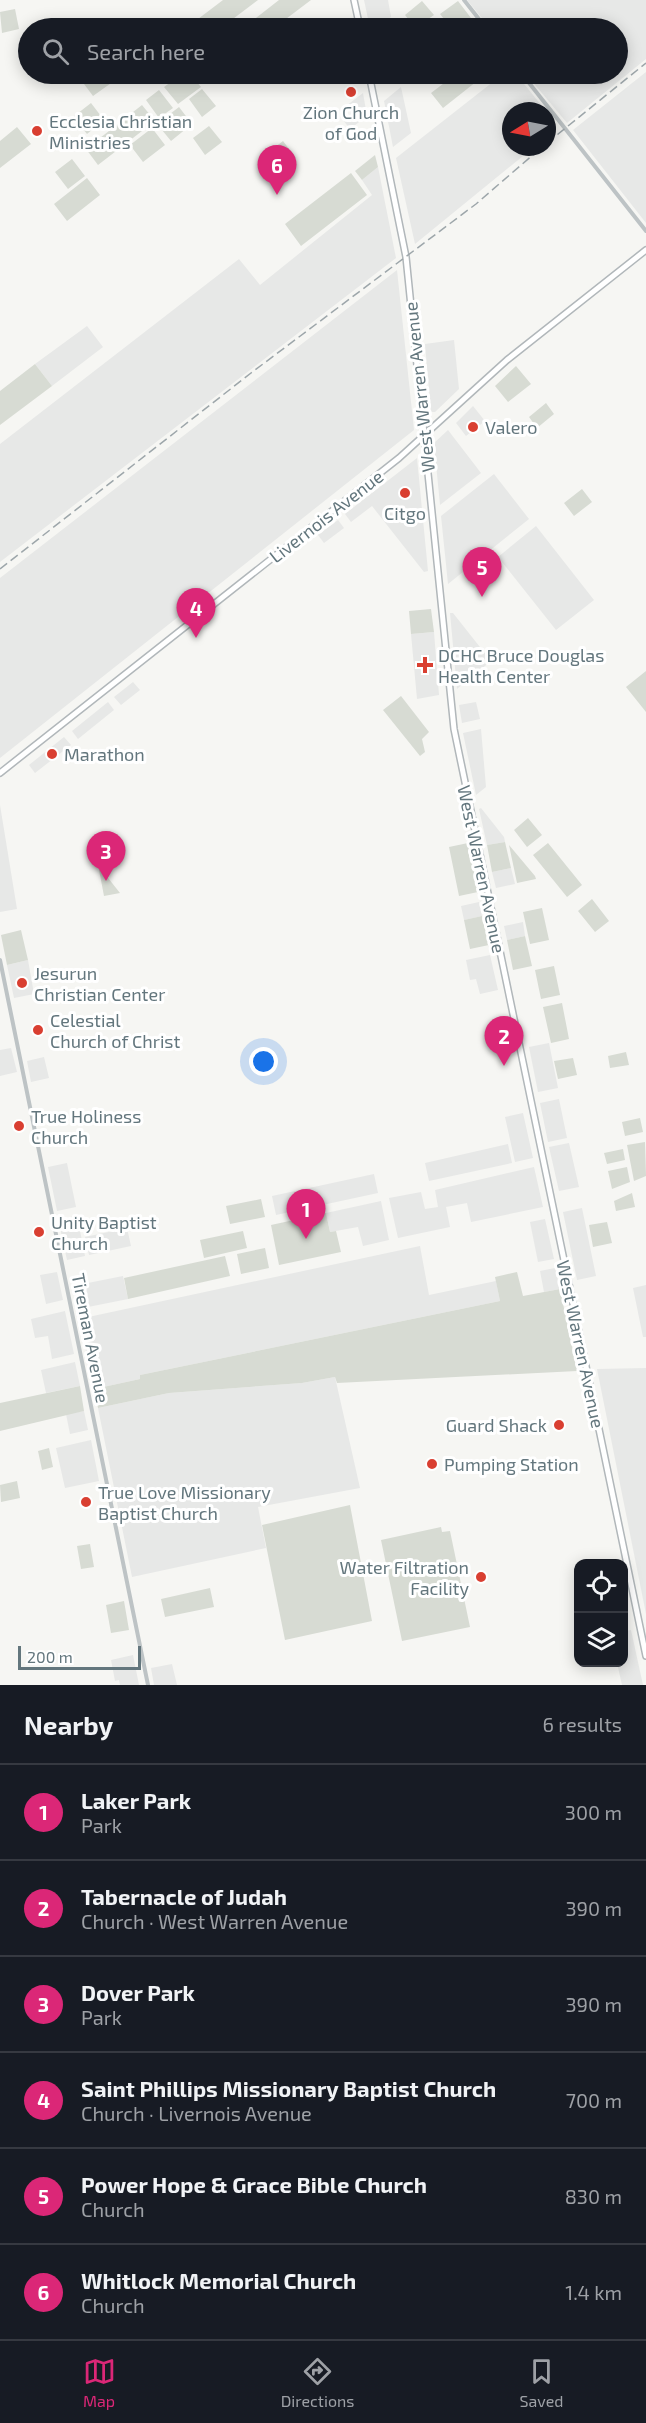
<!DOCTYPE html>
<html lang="en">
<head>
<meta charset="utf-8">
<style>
	:root { --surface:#171b24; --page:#20242c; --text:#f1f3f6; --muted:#9ea1a6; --line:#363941; --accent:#db2777 }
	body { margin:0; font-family:"Exo 2",sans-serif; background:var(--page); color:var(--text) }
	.controls { position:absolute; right:18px; bottom:18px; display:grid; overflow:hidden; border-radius:12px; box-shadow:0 3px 15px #0003 }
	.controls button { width:54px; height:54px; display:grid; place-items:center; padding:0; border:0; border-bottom:2px solid var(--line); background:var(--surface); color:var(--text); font:30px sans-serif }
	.compass { position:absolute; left:502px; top:102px; width:54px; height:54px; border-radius:50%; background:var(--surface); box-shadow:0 3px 15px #0003; rotate:260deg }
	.scale { position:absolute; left:18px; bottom:15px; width:123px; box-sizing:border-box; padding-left:6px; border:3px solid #63767d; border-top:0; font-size:16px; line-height:21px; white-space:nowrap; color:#63767d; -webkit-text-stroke:4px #fff; paint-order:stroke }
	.you { position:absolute; left:264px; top:1062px; width:21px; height:21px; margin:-15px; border:4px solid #fff; border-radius:50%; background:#1a73e8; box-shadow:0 0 0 9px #1a73e833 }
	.badge { display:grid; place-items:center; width:39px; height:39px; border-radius:50%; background:var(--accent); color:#fff; font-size:20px; font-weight:700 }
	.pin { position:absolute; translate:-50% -50px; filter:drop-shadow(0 2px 3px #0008) }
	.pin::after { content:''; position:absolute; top:32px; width:21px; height:18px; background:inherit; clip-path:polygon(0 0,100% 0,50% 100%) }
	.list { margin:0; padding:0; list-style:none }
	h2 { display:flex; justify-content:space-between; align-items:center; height:78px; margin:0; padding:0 24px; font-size:26px }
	h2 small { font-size:20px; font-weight:400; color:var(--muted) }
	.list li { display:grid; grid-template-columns:39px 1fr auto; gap:18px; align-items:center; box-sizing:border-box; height:96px; padding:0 24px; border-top:2px solid var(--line) }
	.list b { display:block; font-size:22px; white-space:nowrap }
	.list p { margin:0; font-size:20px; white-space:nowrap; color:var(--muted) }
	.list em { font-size:20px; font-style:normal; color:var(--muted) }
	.icon { flex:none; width:33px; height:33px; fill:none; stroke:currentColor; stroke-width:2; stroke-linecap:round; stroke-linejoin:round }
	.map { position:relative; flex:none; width:646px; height:1685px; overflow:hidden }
	.search { position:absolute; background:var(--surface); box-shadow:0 3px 15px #0003; left:18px; right:18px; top:18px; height:66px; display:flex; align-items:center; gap:15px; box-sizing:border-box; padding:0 21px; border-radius:33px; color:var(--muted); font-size:22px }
	.sheet { height:654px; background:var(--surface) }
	nav { display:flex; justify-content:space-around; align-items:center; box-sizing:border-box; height:84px; border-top:2px solid var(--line); background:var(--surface); font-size:16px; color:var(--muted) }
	nav a { display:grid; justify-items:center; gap:3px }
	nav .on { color:var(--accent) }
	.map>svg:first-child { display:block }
	.built { fill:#e7e8e7 }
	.green { fill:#d7dbd3 }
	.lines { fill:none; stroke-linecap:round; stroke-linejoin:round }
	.primary-casing { stroke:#b1b7ba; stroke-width:8 }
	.tertiary { stroke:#bdc3c5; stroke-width:4 }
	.primary { stroke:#fff; stroke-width:5 }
	.rail { stroke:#9da6aa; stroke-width:1.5; stroke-dasharray:9 4.5; stroke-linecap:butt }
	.poi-dot { fill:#d93f31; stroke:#fff; stroke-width:2 }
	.labels { text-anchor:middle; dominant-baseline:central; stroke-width:6; stroke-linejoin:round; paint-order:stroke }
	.poi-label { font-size:18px; fill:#63767d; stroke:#fff; text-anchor:start }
	.street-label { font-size:18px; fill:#63767d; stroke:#fff }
</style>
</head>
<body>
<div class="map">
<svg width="646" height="1685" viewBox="0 0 646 1685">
	<rect width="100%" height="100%" fill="#f6f6f3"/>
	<!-- built -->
	<path class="built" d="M364 0H388L391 17 375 28H370Z
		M467 0H646V59L567 123 526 74H618V28H490Z
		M646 72V223L573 130Z
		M503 74H516L546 111H511V147H534L415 244 396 158Z
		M401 87 411 133 393 147 384 101Z
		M363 93 367 116 350 129 343 120 351 113 346 106Z
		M378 167 396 258 0 562V444L239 259 260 285 372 195 362 180Z
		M397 270 414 430 0 758V578Z
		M87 326 103 347 52 386 35 364Z
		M454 340 459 389 435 412H431L425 344Z
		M473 406 485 421 466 436 456 423Z
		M448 430 481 473 440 505 434 443Z
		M417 458 428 571 424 572 372 506 351 522 345 514Z
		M494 474 529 519 448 584 441 516Z
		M338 520 344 528 324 543 318 535Z
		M536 526 594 600 556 630 498 557Z
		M450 613H453L491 661 457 689Z
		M434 632 439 695 417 699 411 634Z
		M133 682 140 690 121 705 114 697Z
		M108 702 114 710 78 739 72 731Z
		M476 702 480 719 462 723 459 705Z
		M481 729 486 787 476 795 463 733Z
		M64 737 71 745 35 773 29 765Z
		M0 805 17 909 0 912Z
		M481 808 504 837 505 842 487 845 479 809Z
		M511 868 515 884 496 888 492 872Z
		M479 902 482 916 464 920 461 906Z
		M523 922 525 936 507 940 504 926Z
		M490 955 498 990 480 994 476 979 470 980 466 960Z
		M28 960 34 994 14 998 7 965Z
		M549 1043 558 1088 538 1092 529 1047Z
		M11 1048 17 1072 0 1076V1050Z
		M44 1057 49 1078 31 1082 27 1061Z
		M559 1099 567 1138 548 1142 540 1103Z
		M523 1113 533 1158 515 1162 505 1117Z
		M569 1143 579 1187 559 1191 549 1147Z
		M508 1144 512 1163 429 1181 425 1163Z
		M67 1163 76 1207 57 1211 48 1167Z
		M534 1167 543 1207 471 1222 467 1203 446 1207 450 1227 398 1238 389 1198 421 1192 425 1209 438 1207 435 1190Z
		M374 1174 378 1193 276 1215 272 1196Z
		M381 1201 389 1240 363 1246 358 1227 330 1232 326 1213Z
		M582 1208 596 1276 577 1280 563 1212Z
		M77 1216 85 1256 67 1260 58 1219Z
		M545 1219 554 1259 538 1262 530 1222Z
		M127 1228 131 1246 89 1255 85 1237Z
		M420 1246 429 1295 496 1281 500 1301 140 1375V1379L94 1389 79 1319Z
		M555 1268 560 1289 544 1292 540 1271Z
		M57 1272 63 1300 46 1304 40 1275Z
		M123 1276 128 1299 78 1309 73 1286Z
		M646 1285V1337H643L633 1288Z
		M65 1311 74 1354 52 1359 48 1336 35 1338 31 1319Z
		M75 1362 80 1386 46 1393 41 1370Z
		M646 1368V1614L597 1369Z
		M335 1377 360 1488 258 1507 266 1548 132 1577 98 1408 169 1393 302 1383Z
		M84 1411 88 1430 70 1434 66 1414Z
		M91 1440 99 1481 65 1488 56 1448Z
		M631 1630 643 1685H622L617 1663 624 1662V1631Z
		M133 1655 139 1685H120L119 1680 115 1681 111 1660Z
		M172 1664 177 1685H154L151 1668Z"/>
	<!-- green -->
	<path class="green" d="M223 0H258L221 28H205L198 19Z
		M279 0H311L274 28H243Z
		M422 1 434 15 415 28 405 15Z
		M458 1 471 18 457 28H451L440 14Z
		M15 9 19 29 2 33 0 12Z
		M90 74H108L114 81 93 96 81 80Z
		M182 74H190L201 87 178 104 164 87Z
		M456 74H486L443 108 431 93Z
		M202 89 216 106 202 117 189 99Z
		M159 90 173 108 159 118 146 100Z
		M91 103 104 120 87 134 73 117Z
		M142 105 155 121 98 165 86 149Z
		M179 107 192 124 171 141 157 124Z
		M209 126 222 142 205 155 193 138Z
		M17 127 31 144 0 168V141Z
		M152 128 165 145 143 162 130 145Z
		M283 141 296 158 280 171 266 154Z
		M375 155 378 167 362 180 355 171Z
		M72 159 85 176 68 189 55 172Z
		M351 173 367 195 301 246 285 224Z
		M87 178 100 195 67 221 54 204Z
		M35 364 52 386 0 425V391Z
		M516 366 531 384 508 402 495 386Z
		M546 403 554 414 537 428 529 417Z
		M582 489 592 502 574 516 564 503Z
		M431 609 434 632 411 634 409 611Z
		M646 671V712L626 687Z
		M401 696 429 732 422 739 425 752 420 756 383 710Z
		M528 818 542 835 527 847 514 830Z
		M505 842 511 868 492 872 487 845Z
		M468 843 478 892 459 896 449 847Z
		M548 843 582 885 567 897 533 855Z
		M509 845 535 876 536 879 517 883Z
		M101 869 120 893 104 896 99 870Z
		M592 899 609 921 595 932 578 911Z
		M542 908 549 940 530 944 523 912Z
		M482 916 489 945 470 949 464 920Z
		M21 930 28 960 7 965 1 935Z
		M525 936 532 966 513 970 507 940Z
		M554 966 560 995 541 999 535 970Z
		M562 1003 569 1039 551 1043 543 1007Z
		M626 1052 629 1065 610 1068 608 1056Z
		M573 1058 577 1075 558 1079 554 1061Z
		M640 1118 643 1132 625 1136 622 1122Z
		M645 1142 646 1176 634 1181 627 1145Z
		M623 1149 625 1160 607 1164 604 1153Z
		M627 1167 630 1182 612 1189 608 1171Z
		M632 1193 635 1207 616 1211 614 1201Z
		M261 1199 265 1217 230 1224 226 1206Z
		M326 1213 330 1232 336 1231 341 1252 279 1265 271 1225Z
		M607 1222 612 1243 593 1247 589 1225Z
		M243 1231 247 1248 204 1258 200 1240Z
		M265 1248 269 1268 241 1274 237 1254Z
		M225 1256 230 1276 128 1299 124 1278Z
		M517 1272 523 1296 560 1289 577 1371 337 1383 335 1377 302 1383 169 1393 98 1408 94 1389 140 1379V1375L500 1301 495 1277Z
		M80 1386 84 1411 0 1431V1403Z
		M49 1448 53 1467 42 1470 38 1451Z
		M17 1481 20 1498 1 1502 0 1485Z
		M350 1505 372 1621 285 1640 262 1525Z
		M441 1527 442 1532 450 1531 470 1627 402 1641 381 1540Z
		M90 1544 94 1567 81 1569 77 1546Z
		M210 1588 214 1607 165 1617 161 1599Z
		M124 1601 129 1630 111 1633 106 1605Z"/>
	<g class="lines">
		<defs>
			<path id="primary" d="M354 0 360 28
				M369 74 406 257 454 729 646 1656
				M0 773 399 458 507 360 646 250"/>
		</defs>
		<!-- primary casing -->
		<use href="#primary" class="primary-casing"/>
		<!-- tertiary -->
		<path class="tertiary" d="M464 0 486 28
			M522 74 646 231
			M0 960 148 1685"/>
		<!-- primary -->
		<use href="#primary" class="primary"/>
		<!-- rail -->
		<path class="rail" d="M547 143 646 63
			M0 569 251 373 476 204 542 147"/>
	</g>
	<!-- markers -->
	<g class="poi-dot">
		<circle cx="351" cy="92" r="6"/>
		<circle cx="37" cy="131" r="6"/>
		<circle cx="473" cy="427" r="6"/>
		<circle cx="405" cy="493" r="6"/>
		<path d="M422 656h6v6h6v6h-6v6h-6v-6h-6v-6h6z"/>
		<circle cx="52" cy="754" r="6"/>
		<circle cx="22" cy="983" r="6"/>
		<circle cx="38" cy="1030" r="6"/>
		<circle cx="19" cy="1126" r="6"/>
		<circle cx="39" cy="1232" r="6"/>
		<circle cx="559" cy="1425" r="6"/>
		<circle cx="432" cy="1464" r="6"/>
		<circle cx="86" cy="1502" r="6"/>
		<circle cx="481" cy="1577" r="6"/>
	</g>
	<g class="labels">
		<!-- poi labels -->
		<g class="poi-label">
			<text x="351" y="112" text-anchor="middle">Zion Church<tspan x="351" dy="21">of God</tspan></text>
			<text x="49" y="121">Ecclesia Christian<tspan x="49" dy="21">Ministries</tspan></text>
			<text x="485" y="427">Valero</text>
			<text x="405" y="513" text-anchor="middle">Citgo</text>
			<text x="438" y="655">DCHC Bruce Douglas<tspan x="438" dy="21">Health Center</tspan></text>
			<text x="64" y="754">Marathon</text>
			<text x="34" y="973">Jesurun<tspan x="34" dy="21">Christian Center</tspan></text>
			<text x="50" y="1020">Celestial<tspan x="50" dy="21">Church of Christ</tspan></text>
			<text x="31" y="1116">True Holiness<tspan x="31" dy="21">Church</tspan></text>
			<text x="51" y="1222">Unity Baptist<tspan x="51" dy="21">Church</tspan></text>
			<text x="547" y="1425" text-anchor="end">Guard Shack</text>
			<text x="444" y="1464">Pumping Station</text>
			<text x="98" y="1492">True Love Missionary<tspan x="98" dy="21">Baptist Church</tspan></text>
			<text x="469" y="1567" text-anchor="end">Water Filtration<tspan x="469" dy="21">Facility</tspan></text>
		</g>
		<!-- street labels -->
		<g class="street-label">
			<text transform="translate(419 387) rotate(-96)">West Warren Avenue</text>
			<text transform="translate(326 516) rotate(-38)">Livernois Avenue</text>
			<text transform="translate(482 869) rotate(78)">West Warren Avenue</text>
			<text transform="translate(91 1338) rotate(79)">Tireman Avenue</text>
			<text transform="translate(581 1344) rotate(78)">West Warren Avenue</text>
		</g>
	</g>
</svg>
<div class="controls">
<button><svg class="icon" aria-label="locate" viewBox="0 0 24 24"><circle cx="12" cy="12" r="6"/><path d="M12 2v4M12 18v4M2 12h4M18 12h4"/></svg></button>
<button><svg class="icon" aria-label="layers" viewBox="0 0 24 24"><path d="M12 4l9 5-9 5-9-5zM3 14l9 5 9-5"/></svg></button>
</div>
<svg class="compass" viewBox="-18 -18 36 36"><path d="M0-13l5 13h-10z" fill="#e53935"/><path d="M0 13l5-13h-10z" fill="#9ea1a6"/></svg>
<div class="scale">200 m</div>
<div class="you"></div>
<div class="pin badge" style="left:306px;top:1239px">1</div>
<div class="pin badge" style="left:504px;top:1066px">2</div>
<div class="pin badge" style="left:106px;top:881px">3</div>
<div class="pin badge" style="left:196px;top:638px">4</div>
<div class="pin badge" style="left:482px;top:597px">5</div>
<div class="pin badge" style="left:277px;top:195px">6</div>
<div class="search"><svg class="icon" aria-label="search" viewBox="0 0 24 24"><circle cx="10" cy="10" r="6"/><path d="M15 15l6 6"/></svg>Search here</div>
</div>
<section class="sheet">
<h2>Nearby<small>6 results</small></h2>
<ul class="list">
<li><span class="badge">1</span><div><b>Laker Park</b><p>Park</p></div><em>300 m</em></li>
<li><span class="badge">2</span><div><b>Tabernacle of Judah</b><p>Church · West Warren Avenue</p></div><em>390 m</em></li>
<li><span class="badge">3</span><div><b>Dover Park</b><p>Park</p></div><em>390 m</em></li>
<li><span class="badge">4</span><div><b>Saint Phillips Missionary Baptist Church</b><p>Church · Livernois Avenue</p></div><em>700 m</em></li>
<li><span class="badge">5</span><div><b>Power Hope &amp; Grace Bible Church</b><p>Church</p></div><em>830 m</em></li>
<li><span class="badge">6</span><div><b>Whitlock Memorial Church</b><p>Church</p></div><em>1.4 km</em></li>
</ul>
</section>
<nav>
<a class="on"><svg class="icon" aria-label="map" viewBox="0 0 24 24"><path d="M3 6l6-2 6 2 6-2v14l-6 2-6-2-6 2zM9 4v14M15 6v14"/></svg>Map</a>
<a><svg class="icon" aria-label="directions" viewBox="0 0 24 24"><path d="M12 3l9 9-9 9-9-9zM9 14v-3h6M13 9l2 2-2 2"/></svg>Directions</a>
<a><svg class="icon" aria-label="saved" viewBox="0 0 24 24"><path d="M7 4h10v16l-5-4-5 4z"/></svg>Saved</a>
</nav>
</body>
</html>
